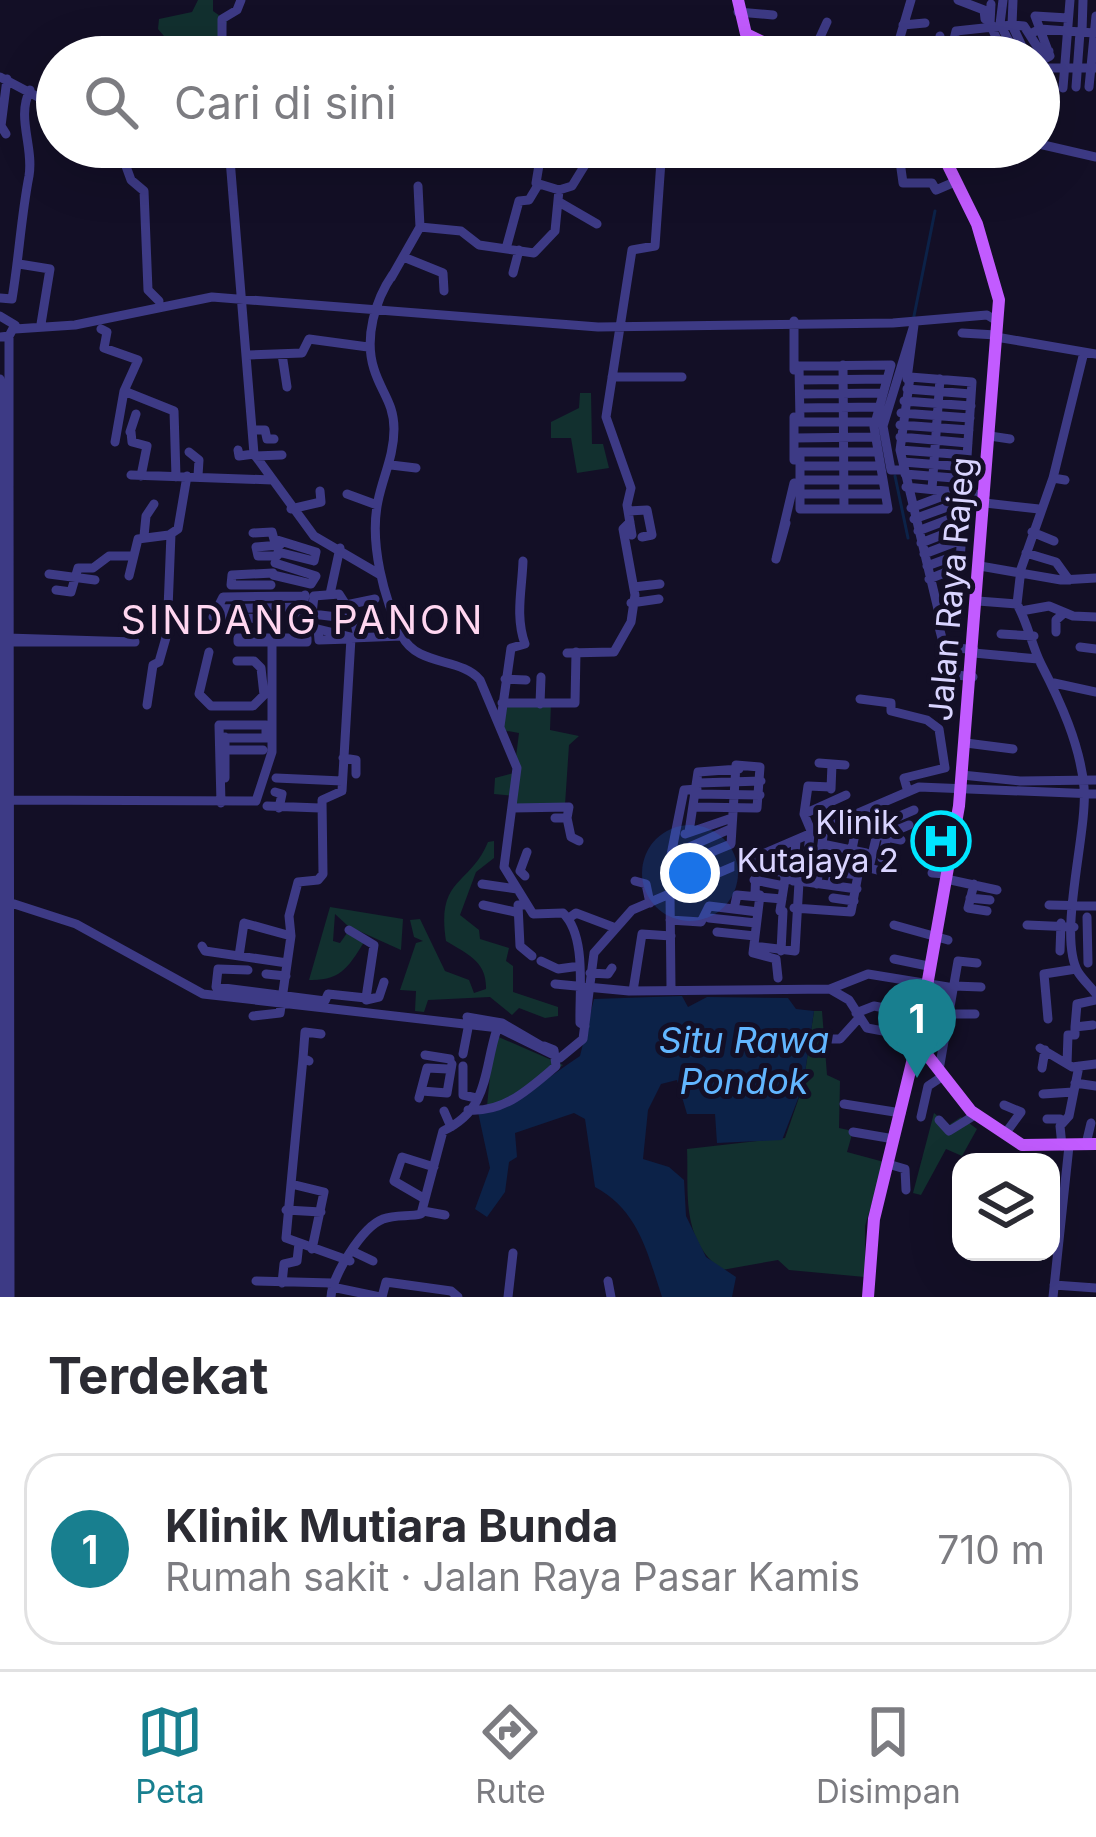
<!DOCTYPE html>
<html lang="id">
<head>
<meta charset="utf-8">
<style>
	:root { --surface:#fff; --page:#f2f2f3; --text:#2b2b33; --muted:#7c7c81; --line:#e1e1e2; --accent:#187f8f }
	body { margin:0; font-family:Inter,sans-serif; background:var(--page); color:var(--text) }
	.controls { position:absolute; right:36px; bottom:36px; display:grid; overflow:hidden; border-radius:24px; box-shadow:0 12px 48px #0002 }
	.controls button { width:108px; height:108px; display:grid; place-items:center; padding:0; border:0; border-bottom:3px solid var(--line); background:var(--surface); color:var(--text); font:60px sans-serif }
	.you { position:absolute; left:690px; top:873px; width:42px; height:42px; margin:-30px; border:9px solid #fff; border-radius:50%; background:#1a73e8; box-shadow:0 0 0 18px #1a73e833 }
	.badge { display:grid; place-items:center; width:78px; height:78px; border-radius:50%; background:var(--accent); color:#fff; font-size:39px; font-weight:700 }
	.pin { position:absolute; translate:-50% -99px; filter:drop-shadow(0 3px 6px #0008) }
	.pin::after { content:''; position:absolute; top:63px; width:42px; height:36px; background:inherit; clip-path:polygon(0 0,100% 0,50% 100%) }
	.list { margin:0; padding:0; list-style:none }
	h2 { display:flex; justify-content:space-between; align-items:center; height:156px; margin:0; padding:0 48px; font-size:51px }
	h2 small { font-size:39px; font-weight:400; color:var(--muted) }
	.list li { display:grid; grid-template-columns:78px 1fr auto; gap:36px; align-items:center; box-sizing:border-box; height:192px; margin:0 24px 24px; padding:0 24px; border:3px solid var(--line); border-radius:36px }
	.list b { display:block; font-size:45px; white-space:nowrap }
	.list p { margin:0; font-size:39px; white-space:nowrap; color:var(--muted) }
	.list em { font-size:39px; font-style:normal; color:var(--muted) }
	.icon { flex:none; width:66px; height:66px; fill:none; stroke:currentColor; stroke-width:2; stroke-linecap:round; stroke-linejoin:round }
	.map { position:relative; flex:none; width:1096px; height:1297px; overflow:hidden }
	.search { position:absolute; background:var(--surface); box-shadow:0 12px 48px #0002; left:36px; right:36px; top:36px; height:132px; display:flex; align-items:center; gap:30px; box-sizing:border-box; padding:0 42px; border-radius:66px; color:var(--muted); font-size:45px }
	.sheet { height:372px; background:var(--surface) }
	nav { display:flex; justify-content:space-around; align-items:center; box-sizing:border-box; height:168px; border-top:3px solid var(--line); background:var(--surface); font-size:33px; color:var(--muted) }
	nav a { display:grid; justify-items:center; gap:6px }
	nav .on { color:var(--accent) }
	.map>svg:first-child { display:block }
	.green { fill:#12302f }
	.water { fill:#0c2248 }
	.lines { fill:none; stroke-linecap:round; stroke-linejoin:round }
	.stream { stroke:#0c2248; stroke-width:3 }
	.minor { stroke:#3d3a85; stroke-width:9 }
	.major { stroke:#c25bff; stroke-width:12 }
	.labels { text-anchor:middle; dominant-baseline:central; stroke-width:10; stroke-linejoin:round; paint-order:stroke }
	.street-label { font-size:33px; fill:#d9d4ff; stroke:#130f26 }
	.poi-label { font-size:33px; fill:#d9d4ff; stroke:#130f26; text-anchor:end }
	.water-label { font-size:36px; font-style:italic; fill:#62b6ff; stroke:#130f26 }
	.quarter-label { font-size:39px; letter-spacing:3px; fill:#ffd6f0; stroke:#130f26 }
</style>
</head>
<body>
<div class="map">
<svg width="1096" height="1297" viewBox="0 0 1096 1297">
	<rect width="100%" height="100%" fill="#130f26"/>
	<!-- green -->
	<path class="green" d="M198 0H213V11L227 21 224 37 169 42 158 29 159 19 192 12Z
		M580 393H591L592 444H603L609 468 577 473 571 438H551V422L579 408Z
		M503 704H551L550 730 579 736 569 745 565 805H514V796L494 794 495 778 514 773 519 733 502 730Z
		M494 841V858L476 872 460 915 479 930 480 939 509 948 506 961 513 966V992L558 1007V1016L545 1018 519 1008 512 1015 490 997 428 1000 424 1012 415 1011 416 991 400 990 416 943 423 941 414 937 410 920 420 919 445 971 469 980 474 993 486 989C487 961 467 954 446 941 436 877 470 886 488 842Z
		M330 907 403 919 401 950 348 926 335 914 333 941 340 943 347 933 366 939C349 966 342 981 309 980Z
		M814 1011H822L827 1075 840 1081 839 1128 853 1131 847 1152 884 1162 865 1226V1277L789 1270 778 1260 722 1270C680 1239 689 1191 687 1149L785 1138 803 1086Z
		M494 1035 563 1065 517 1102 487 1106Z
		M934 1113 949 1125 961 1117 977 1129 962 1156 946 1149 921 1195 913 1193Z"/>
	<!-- water -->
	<path class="water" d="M682 996 688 1007 707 997 788 998 796 1009 814 1011 803 1086 782 1140 717 1143 715 1114H687L677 1080 661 1084 648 1110 643 1159 669 1167 684 1180 686 1216 706 1257 736 1277 732 1297H662C647 1252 639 1211 595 1187L585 1119 574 1113 515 1133 517 1157 509 1162 505 1192 487 1217 475 1209 490 1168 478 1112C519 1102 546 1079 580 1056L594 999Z"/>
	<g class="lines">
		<!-- stream -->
		<path class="stream" d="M913 321 935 211
			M895 476 908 538"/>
		<!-- minor -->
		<path class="minor" d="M958 0 984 10 985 19
			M1003 0 1000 24 1012 47
			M991 4 990 24 1001 48
			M738 12 773 15
			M903 25 925 23
			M1012 25 1024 26 1040 51H1049
			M1012 25 1027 57
			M1082 32 1083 0
			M1030 34 1040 29 1094 33
			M952 47 956 31 1012 25 1013 0
			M739 49 763 57
			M222 57V19L237 10 241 0
			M738 57 746 34
			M811 57 827 22
			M884 57 896 51 911 0
			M935 57 941 53 940 36
			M1039 62 1050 56 1035 16 1068 18
			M1039 68H1096
			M0 77 57 107
			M1076 87 1080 32
			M1089 87 1096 16
			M1063 88 1070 0
			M6 134 1 126 7 79
			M1039 144 1096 157
			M119 147 131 180 144 191 148 290 159 301
			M229 147 254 454 314 536 379 574
			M509 147 541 153 536 183 559 190
			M576 147 586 161
			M633 147 631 156 642 159
			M898 147 903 183H932L936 190 957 181
			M965 162V147
			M559 202 597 224
			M420 227 461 231 479 245 534 253 555 231 559 190 572 186 596 147
			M507 245 519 201 529 200 538 185
			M406 258 443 273 444 291
			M19 264 50 269 41 324
			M513 273 519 250
			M393 274C375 300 364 338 374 369 381 392 394 403 394 429 394 456 383 476 378 501 369 543 384 599 402 636 418 667 461 657 480 680L517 768 504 867 533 914 563 913C587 936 579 992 580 1023L585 1026
			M391 278 420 227 418 186
			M0 298 12 299C19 258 21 217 29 176 34 146 16 118 30 90
			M0 316 15 325 9 336 0 337
			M794 321V370
			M15 329 75 325 212 297 598 327 893 323 987 315 997 321
			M101 329 107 332 104 348 138 360 124 391
			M962 333 996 335
			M996 337 1096 354
			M282 354 287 387
			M248 355 302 353 309 339 368 347
			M843 365 844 509
			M612 377H682
			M910 377 972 382 956 621 942 626 900 450Z
			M0 379 2 486
			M800 380 887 379
			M907 389 971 394
			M800 394 882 393
			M904 401 971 406
			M800 408 878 407
			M901 413 970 418
			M794 417V460
			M875 422H800L799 366 891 365 874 427 888 509H800V452H876
			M900 425 969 430
			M252 430H265L267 439H274
			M130 432 136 414
			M131 432 132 442 147 446 141 476
			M990 436 1010 439
			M900 437 968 443
			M795 438 874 437
			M115 442 124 391 174 411 176 477
			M238 450 239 456 254 454
			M900 450 967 455
			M189 452 199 460 198 476
			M255 456 282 455
			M903 462 966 467
			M391 465 416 468
			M800 466H879
			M901 470H891L883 426 914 325 907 379
			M905 474 966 479
			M131 475 272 480
			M1053 478 1084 352
			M800 480H881
			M9 486V336
			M906 487 985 495
			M932 489 940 379
			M347 494 377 505
			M800 494H884
			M985 503 1039 509
			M911 508 951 493
			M291 509 321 502 320 491
			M628 511 647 510 652 535 642 537
			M914 519 964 501
			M786 523 776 559 794 483
			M918 531 963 514
			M1032 532 1054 541
			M253 533 272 532 275 543
			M632 535 627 505 631 488 606 417 632 250 655 246 662 147
			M144 536 146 516 154 504
			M274 539 316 552 314 561 278 552
			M921 543 962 527
			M1026 553 1056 562 1069 580
			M924 554 961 540
			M277 556H258L256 547 280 545
			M927 566 960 554
			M980 566 1061 580 1096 578
			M49 574 95 580
			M273 575 311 584 316 576 275 563
			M129 576 138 539 169 535 178 529 187 476
			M929 579 959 567
			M271 585H231L232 575 273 573
			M634 587 660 584
			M56 590 71 592 78 568H93L109 556H133
			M330 594 340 548
			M978 601 1017 604 1021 569 1053 478 1065 480
			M631 603 659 599
			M1017 604C1028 624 1032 646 1041 664 1060 701 1080 744 1084 787 1088 832 1057 935 1078 972 1083 980 1091 987 1096 994
			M216 609 303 607 305 595
			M1021 611 1049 606 1073 616 1096 617
			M269 619 213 617 223 597 305 596
			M274 619H305
			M938 623 944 646 974 650
			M1056 632V620L1064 613
			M1001 634 1034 636
			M358 637 354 619 312 614 314 596 339 594 346 605 375 599
			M238 638H307V642H238Z
			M350 639 319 640 318 629 351 637
			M2 642H135L7 638
			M1080 647 1096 649
			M209 652 199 694 211 706H253L264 695 261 668 254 661H237
			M567 653 614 652 631 622 635 595 623 529 630 522
			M974 653 1038 659
			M953 664 957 675 973 677
			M505 679 526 680
			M1054 683 1096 692
			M860 699 891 703V711L927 720 939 729 945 768 904 778 908 792
			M502 703H575L576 652
			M540 704 541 677
			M147 705 153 665 159 662 167 634 171 534
			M500 726 511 648 525 644C515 616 522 590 523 561
			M225 737V778
			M966 743 1013 749
			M228 750H263
			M343 758 356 760V774
			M819 763 845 765
			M962 775 1020 781 1096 780
			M276 778 342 781
			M698 783 761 781
			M831 789 832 764
			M275 792 282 794 279 808
			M696 794 760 795
			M5 800 256 801 272 752V642
			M221 803 219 725H266V738H225
			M267 806 320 808
			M694 807 757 808 760 767
			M513 808 569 807 567 818H555
			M804 814 846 795
			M567 818 571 837 579 841
			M689 832 698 772 739 769
			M812 833 804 814 808 786 831 787
			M685 834 729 819
			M882 836 901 840
			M883 836 909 825
			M887 837 882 858 889 860
			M822 844 866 853
			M780 847 785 879 780 911
			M852 849 859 814
			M671 855 730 829
			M668 870 731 844 736 765 760 767
			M668 870 684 790 697 789
			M877 870 869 868 879 825 914 810
			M932 873 946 874
			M525 876 520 871 527 852
			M785 879 857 889
			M946 879 997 890
			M754 880 784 886
			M635 881 646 884 650 903
			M793 881 796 841
			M805 882 810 834
			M482 884 517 889
			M817 884 824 828
			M974 884 968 908 987 911
			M670 894 671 988
			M755 895 756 867 780 872
			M760 895 753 953 776 959 778 978
			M833 898 854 901
			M970 898 990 900
			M5 901 76 924 203 994 499 1028 560 1058 583 1039 594 953 632 910 919 787 1096 794
			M483 905 515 912
			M527 905H518L520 946 532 956
			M1049 905 1096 906
			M794 908 851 912 858 875 835 872 831 885
			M734 909 737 895 782 899
			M1087 917 1088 963
			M569 918 576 913 613 927
			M709 918 756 923
			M670 920 701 922 709 906 758 912
			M894 925 948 940
			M1027 925 1074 927
			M717 932 755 936
			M291 936 289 916 298 882 318 880 323 874 322 800 342 791 351 638 402 636
			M202 946 205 951 287 963
			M754 946 795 951 799 882
			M781 951 783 911
			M1060 951 1061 923
			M239 956 244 923 291 936 280 1013 253 1016
			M894 959 928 966
			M541 961 558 969 580 966
			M248 970 218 969 216 987 325 1001 328 994 366 998 374 945 349 930
			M590 973 608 974 612 968
			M266 974 286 976
			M555 984 629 991 830 989 849 1000 867 1028 915 1037
			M954 986 981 987
			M830 989 868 974 954 988
			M633 991 642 934 671 936
			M366 1000 379 997 384 982
			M856 1013 874 1006 900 1011
			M951 1014H975
			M467 1017 502 1023 543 1047
			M1048 1019 1044 974 1076 969
			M1093 1025 1075 1027 1077 1004 1096 1000
			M832 1039H840L859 1018
			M915 1039 932 1034 947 987
			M1040 1048 1072 1067 1096 1064
			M463 1054 469 1023
			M425 1055 450 1059
			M303 1058 291 1184 324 1192 312 1249
			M309 1061 303 1058 305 1032 321 1034
			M1067 1064 1068 1035H1075V1027
			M463 1066V1095L476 1098
			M1042 1068 1045 1050
			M939 1070 958 961 977 963
			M1075 1083 1096 1086
			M422 1091 447 1093 452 1064
			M1043 1094 1073 1092
			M419 1098 427 1068 448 1069
			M844 1104 901 1113
			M1004 1105 1021 1112 1005 1134
			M468 1110C504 1113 529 1089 556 1066L554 1050 544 1046
			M444 1111 451 1127
			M921 1117 928 1086 943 1076
			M1047 1119H1060L1061 1125
			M939 1120 949 1131 975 1115
			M853 1132 894 1139
			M1086 1144 1091 1123
			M1062 1146 1060 1126 1069 1116 1079 1066
			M888 1164 905 1169 906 1190
			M291 1184 286 1238 350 1261
			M425 1199 394 1181 402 1157 434 1167
			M286 1210 321 1212
			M423 1211 445 1215
			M354 1252 373 1261
			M256 1281 332 1283
			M608 1281 611 1297
			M282 1283 284 1264 297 1261 299 1243
			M1054 1285 1096 1288
			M332 1287 380 1297
			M2 1297V486H9L10 1297
			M331 1297C332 1276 362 1227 383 1219 396 1214 409 1217 421 1214L443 1131C490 1109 483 1071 497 1029
			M382 1297 386 1282 451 1291 458 1297
			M508 1297 513 1253
			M1053 1297 1069 1146"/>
		<!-- major -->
		<path class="major" d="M738 0 746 34 794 57
			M917 1042 971 1111 1022 1145 1096 1144
			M868 1297 874 1219 917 1042 959 806 999 300 977 224 939 147"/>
	</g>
	<!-- icons -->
	<defs>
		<symbol id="hospital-ring" viewBox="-11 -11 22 22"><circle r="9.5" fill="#130f26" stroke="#00e5ff" stroke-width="1.5"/><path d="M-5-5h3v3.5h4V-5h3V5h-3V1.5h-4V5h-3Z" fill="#00e5ff"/></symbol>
	</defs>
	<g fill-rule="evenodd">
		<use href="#hospital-ring" x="908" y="808" width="66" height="66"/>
	</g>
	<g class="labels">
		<!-- street labels -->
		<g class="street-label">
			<text transform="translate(951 589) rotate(-85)">Jalan Raya Rajeg</text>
		</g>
		<!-- poi labels -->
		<g class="poi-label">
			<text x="899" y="822">Klinik<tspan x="899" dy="38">Kutajaya 2</tspan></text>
		</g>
		<!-- water labels -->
		<g class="water-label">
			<text x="744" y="1040">Situ Rawa<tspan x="744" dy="41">Pondok</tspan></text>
		</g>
		<!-- quarter labels -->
		<g class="quarter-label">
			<text x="303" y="619">SINDANG PANON</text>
		</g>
	</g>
</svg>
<div class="controls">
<button><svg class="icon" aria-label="layers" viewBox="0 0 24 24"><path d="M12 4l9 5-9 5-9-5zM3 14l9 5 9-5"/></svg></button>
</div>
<div class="you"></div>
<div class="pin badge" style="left:917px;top:1078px">1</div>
<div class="search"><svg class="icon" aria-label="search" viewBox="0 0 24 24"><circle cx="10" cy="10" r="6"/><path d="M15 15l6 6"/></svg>Cari di sini</div>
</div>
<section class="sheet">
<h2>Terdekat<small></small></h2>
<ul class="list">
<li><span class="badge">1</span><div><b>Klinik Mutiara Bunda</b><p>Rumah sakit · Jalan Raya Pasar Kamis</p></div><em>710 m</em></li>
</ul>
</section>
<nav>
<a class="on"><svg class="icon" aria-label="map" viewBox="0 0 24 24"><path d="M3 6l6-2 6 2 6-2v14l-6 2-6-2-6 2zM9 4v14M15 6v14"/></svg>Peta</a>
<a><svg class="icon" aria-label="directions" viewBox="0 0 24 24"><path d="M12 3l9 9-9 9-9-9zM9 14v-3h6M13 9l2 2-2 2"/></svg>Rute</a>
<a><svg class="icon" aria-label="saved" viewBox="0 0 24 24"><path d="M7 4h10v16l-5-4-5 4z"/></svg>Disimpan</a>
</nav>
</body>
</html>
